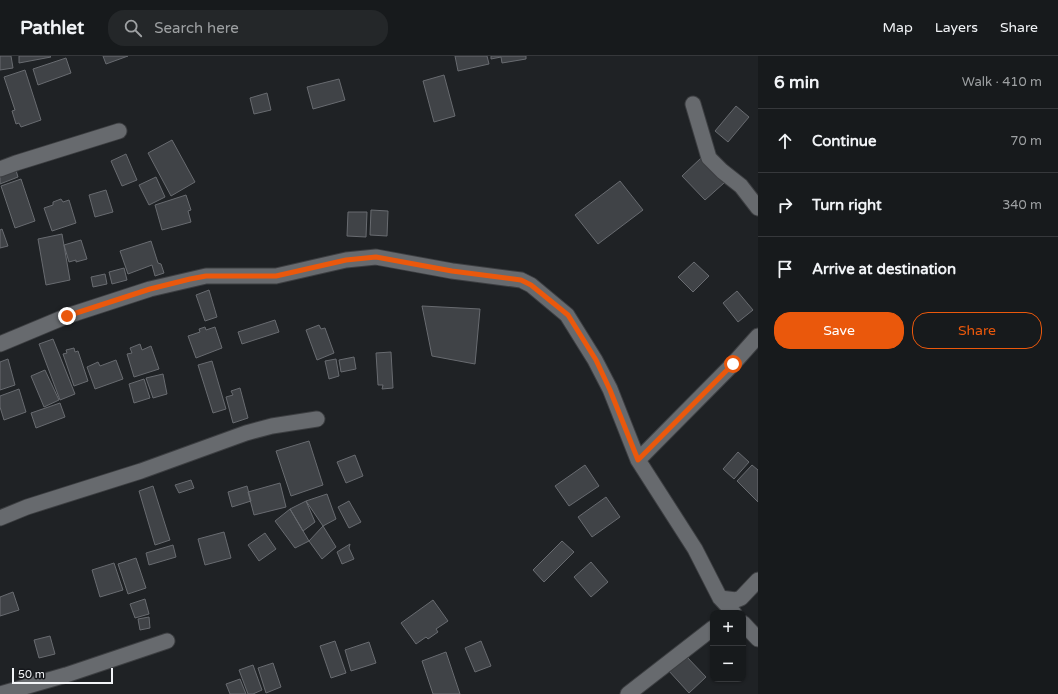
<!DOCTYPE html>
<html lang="en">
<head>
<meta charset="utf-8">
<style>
	:root { --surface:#171a1c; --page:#242729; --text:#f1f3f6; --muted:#9ea1a3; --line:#36383b; --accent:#ea580c }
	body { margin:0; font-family:"Varela Round",sans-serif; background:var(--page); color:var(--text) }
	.controls { position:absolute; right:12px; bottom:12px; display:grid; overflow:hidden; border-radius:8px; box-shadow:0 1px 3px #0004 }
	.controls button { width:36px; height:36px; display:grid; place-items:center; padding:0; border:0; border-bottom:1px solid var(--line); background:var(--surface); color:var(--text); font:20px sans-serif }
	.scale { position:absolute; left:12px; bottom:10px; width:101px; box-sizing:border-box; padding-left:4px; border:2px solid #f2f4f7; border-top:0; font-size:11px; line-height:14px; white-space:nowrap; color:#f2f4f7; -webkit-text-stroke:3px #16181c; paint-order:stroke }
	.stop { position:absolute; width:12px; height:12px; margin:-9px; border:3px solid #ea580c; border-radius:50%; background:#fff }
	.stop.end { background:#ea580c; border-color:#fff; box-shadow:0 1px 4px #0008 }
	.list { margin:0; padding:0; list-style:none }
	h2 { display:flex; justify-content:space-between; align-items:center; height:52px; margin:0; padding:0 16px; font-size:17px }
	h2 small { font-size:13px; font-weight:400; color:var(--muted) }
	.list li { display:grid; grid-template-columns:26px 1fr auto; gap:12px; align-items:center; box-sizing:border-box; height:64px; padding:0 16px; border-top:1px solid var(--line) }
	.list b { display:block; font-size:15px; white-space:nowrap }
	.list em { font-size:13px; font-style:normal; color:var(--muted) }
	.actions { display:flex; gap:8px; padding:12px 16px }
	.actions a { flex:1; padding:9px 0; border:1px solid var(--accent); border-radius:16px; text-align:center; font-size:14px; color:var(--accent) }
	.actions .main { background:var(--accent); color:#fff }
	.icon { flex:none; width:22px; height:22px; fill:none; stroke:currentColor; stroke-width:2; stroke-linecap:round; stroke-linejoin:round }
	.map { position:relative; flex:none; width:758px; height:638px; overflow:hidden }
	header { display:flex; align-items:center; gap:24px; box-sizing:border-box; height:56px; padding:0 20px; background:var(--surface); border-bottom:1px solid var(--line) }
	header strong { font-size:19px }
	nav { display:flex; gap:22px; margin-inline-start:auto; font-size:14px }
	.search { width:280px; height:36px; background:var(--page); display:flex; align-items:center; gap:10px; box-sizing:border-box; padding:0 14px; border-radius:16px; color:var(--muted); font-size:15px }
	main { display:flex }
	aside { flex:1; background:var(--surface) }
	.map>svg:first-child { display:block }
	.building { fill:#404347; stroke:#686b70 }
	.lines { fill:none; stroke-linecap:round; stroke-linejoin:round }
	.street-casing { stroke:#3c3e41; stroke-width:17 }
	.street { stroke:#676a6e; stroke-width:15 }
	.route { stroke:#ea580c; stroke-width:5 }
</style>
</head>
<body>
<header>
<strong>Pathlet</strong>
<div class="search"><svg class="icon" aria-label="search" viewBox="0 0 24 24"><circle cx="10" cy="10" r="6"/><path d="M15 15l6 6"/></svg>Search here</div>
<nav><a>Map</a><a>Layers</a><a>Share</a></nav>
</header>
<main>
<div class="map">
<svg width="758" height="638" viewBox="0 0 758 638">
	<rect width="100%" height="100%" fill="#1f2225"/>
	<!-- building -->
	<path class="building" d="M0 0H11L13 12 0 14Z
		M19 0H50L51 1 19 7Z
		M103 0H128L106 8Z
		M455 0H487L489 8 458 15Z
		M491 0H526V3L502 7 501 1 491 3Z
		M66 2 71 17 38 29 33 13Z
		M25 14 41 64 21 71 19 67 16 68 12 55 15 54 4 21Z
		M444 19 455 60 434 66 423 25Z
		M339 23 345 44 313 53 307 31Z
		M267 37 271 54 254 58 250 42Z
		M736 50 749 61 728 86 715 75Z
		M172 84 195 126 171 140 148 97Z
		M126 98 137 124 122 130 111 105Z
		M701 102 724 127 705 144 682 120Z
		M15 111 18 121 0 128V116Z
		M156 121 165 141 149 149 139 129Z
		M21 123 35 165 15 172 1 130Z
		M620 125 643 154 598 188 575 159Z
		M106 134 113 156 95 161 89 139Z
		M186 139 191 154 188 155 191 166 162 174 155 149Z
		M61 143 63 146 69 144 76 167 52 175 44 152 53 149V146Z
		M371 154 388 155 387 180 370 179Z
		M348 156H367L366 181 347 180Z
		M2 173 8 190 0 192V174Z
		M62 178 70 224 46 229 38 183Z
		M81 184 87 203 76 206V204L69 206 64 189Z
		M151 185 158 207 161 208 164 217 155 220 152 209 128 218 120 195Z
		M694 206 709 220 693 236 678 221Z
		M124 212 127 224 112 228 109 216Z
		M105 218 107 228 93 231 91 221Z
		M209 234 217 261 205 265 196 239Z
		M737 235 753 254 738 266 723 247Z
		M422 250 480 253 475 308 432 300Z
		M275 264 279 276 242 288 238 276Z
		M319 269 321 273 325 272 334 297 317 304 306 274Z
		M205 271 206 274 215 271 222 292 196 302 188 280 200 276 199 273Z
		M53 283 75 338 60 344 39 288Z
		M140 288 142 294 151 290 159 313 134 321 127 298 132 297 130 292Z
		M74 292 75 296 78 295 88 325 74 330 63 298 67 297 66 294Z
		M391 296 393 332 382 333 383 329H378L376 297Z
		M354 301 356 313 341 316 339 304Z
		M8 303 15 329 0 334V306Z
		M336 303 339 320 329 323 325 305Z
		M116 304 123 323 95 333 87 311 98 306 100 310Z
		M212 305 226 353 213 357 198 309Z
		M45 314 59 344 44 351 31 320Z
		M163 318 167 338 153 342 146 322Z
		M144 323 150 342 134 347 129 328Z
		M240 332 248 362 233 367 226 341 233 339 231 335Z
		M19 333 26 356 4 364 0 351V340Z
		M60 347 65 361 36 372 31 357Z
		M309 385 323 429 291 440 276 395Z
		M738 396 749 406 734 423 723 413Z
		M355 399 363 420 346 427 337 406Z
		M585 409 599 430 569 450 555 430Z
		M752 409 758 414V446L737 425Z
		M191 424 194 432 179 437 175 429Z
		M280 427 286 451 254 459 248 436Z
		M153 430 170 484 155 489 139 435Z
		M247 430 251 445 232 451 228 436Z
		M327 438 336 463 323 470 306 445Z
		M606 441 620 461 592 481 578 461Z
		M306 445 315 466 303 475 290 453Z
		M349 445 361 466 349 472 338 451Z
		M290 453 309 485 295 492 275 465Z
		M323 470 336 491 322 503 309 485Z
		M224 476 231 502 205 509 198 483Z
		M265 477 276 493 259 505 248 489Z
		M562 485 574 496 544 526 533 514Z
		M350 488 349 492 354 503 342 508 337 496Z
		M173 489 176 501 149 509 146 497Z
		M136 502 146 532 128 538 118 508Z
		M591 506 608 526 591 541 574 521Z
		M114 507 123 534 100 541 92 514Z
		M13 536 19 554 0 560V541Z
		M145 543 149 558 135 562 130 548Z
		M433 544 448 565 436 573 438 576 428 583 426 581 416 588 401 567Z
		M149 561 150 572 140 574 138 563Z
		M50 580 55 598 39 602 34 584Z
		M335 585 346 617 331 622 320 590Z
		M481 585 491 610 475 616 465 592Z
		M369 586 376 607 351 615 345 594Z
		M446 596 460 638H433L422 605Z
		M685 599 706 621 689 637 668 614Z
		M273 607 281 631 266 637 258 612Z
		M253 609 262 634 253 638H248L239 614Z
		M240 623 246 638H230L226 628Z"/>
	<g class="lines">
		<defs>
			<path id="street" d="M693 48 709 102 722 115 741 130 758 152
				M0 113 16 107 119 75
				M0 288 67 260 150 233 206 220H276L346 204 376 201 452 215 521 224 531 229 567 259 595 304 610 333 638 404 695 493 720 542 734 557
				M638 404 733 308 758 280
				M0 462 27 451 141 415 246 377 272 370 317 363
				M720 542 736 544 741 542 758 524
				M743 567 758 583
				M0 638 66 619 167 585
				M628 638 713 572"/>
		</defs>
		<!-- street casing -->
		<use href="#street" class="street-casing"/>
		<!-- street -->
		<use href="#street" class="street"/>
	</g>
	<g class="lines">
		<!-- route -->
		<path class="route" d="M67 260 150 233 190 223 206 220H276L346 204 376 201 452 215 521 224 531 229 568 259 596 304 610 334 638 404 733 308"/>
	</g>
</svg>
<div class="controls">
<button>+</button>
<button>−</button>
</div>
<div class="scale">50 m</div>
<div class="stop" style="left:733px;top:308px"></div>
<div class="stop end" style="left:67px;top:260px"></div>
</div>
<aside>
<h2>6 min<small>Walk · 410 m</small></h2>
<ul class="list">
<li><svg class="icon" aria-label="ahead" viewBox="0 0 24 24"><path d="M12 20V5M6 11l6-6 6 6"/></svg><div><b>Continue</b></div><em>70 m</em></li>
<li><svg class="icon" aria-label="right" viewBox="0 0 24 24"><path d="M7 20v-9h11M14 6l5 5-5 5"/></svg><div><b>Turn right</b></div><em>340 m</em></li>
<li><svg class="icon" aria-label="arrive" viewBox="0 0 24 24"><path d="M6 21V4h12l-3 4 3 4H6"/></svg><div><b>Arrive at destination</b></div></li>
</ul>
<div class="actions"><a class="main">Save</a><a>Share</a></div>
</aside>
</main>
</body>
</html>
